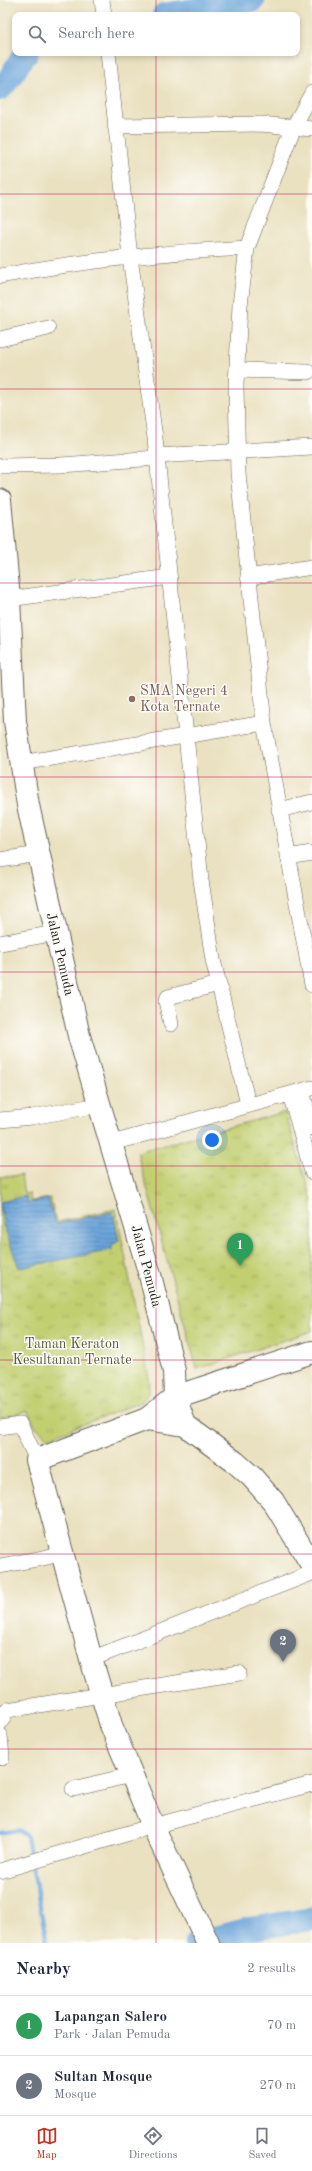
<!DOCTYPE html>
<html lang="en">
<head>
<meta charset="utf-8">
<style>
	:root { --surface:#fff; --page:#f6f6f7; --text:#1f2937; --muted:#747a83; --line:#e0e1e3; --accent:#c8321e }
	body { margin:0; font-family:"Old Standard TT",serif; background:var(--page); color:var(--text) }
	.you { position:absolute; left:212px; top:1140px; width:14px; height:14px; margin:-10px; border:3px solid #fff; border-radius:50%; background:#1a73e8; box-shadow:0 0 0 6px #1a73e833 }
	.badge { display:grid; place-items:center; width:26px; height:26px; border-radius:50%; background:var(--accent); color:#fff; font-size:13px; font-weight:700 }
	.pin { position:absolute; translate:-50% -33px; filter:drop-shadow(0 1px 2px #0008) }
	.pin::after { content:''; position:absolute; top:21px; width:14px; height:12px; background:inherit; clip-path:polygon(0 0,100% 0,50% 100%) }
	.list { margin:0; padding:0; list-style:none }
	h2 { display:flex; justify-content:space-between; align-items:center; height:52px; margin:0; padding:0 16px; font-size:17px }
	h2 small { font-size:13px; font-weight:400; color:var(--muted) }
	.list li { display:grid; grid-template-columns:26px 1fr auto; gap:12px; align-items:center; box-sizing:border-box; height:60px; padding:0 16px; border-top:1px solid var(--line) }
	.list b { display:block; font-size:15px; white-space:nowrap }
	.list p { margin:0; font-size:13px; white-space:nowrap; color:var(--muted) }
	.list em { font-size:13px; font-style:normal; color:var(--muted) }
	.icon { flex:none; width:22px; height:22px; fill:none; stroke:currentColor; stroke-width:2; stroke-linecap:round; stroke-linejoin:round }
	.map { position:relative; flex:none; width:312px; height:1943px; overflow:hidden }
	.search { position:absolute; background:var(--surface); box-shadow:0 2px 6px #0003; left:12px; right:12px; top:12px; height:44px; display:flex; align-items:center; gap:10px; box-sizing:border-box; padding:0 14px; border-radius:8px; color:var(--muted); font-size:15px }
	.sheet { height:172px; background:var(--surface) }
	nav { display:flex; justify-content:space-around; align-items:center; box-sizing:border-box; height:56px; border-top:1px solid var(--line); background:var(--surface); font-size:11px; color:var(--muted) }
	nav a { display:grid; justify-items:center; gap:2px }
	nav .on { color:var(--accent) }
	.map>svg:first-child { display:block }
	.park { fill:url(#park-tufts); stroke:#6f7646 }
	.water { fill:url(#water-rules); stroke:#44607b }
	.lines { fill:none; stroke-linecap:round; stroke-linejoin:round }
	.stream { stroke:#6ba4da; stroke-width:4 }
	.river { stroke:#6ba4da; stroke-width:24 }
	.street-casing { stroke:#646155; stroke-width:16 }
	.secondary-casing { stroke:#646155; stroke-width:24 }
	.highway-casing { stroke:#646155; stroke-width:24 }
	.street { stroke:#fff; stroke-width:15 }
	.secondary { stroke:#fff; stroke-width:22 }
	.highway { stroke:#fff; stroke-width:22 }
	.grid { fill:none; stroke:#c2185b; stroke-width:1; stroke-opacity:0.55 }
	.education-dot { fill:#8d6e63; stroke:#fdfcf7; stroke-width:1.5 }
	.labels { text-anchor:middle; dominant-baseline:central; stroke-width:3; stroke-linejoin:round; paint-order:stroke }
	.education-label { font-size:14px; fill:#785e54; stroke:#fdfcf7; text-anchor:start }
	.street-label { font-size:14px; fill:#1c1c1c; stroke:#fdfcf7 }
	.park-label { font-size:14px; fill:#565b3a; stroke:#fdfcf7 }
</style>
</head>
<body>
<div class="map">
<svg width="312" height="1943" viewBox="0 0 312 1943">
	<defs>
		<pattern id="park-tufts" width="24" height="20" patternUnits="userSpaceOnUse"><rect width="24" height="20" fill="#c2cf71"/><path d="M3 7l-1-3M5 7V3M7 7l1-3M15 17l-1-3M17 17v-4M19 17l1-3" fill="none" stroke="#a6b161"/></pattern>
		<pattern id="water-rules" width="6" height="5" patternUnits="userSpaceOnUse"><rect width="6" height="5" fill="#6ba4da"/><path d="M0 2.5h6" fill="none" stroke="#5785b0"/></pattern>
	</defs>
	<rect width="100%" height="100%" fill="#fdfcf7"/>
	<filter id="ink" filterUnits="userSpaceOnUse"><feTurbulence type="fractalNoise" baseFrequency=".025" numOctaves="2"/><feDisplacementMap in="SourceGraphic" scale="8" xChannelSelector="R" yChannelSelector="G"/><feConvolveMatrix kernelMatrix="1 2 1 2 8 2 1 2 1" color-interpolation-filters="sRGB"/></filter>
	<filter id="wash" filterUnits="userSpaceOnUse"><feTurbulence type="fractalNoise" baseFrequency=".012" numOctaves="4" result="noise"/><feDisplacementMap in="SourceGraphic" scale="16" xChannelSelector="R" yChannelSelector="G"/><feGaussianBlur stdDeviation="0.9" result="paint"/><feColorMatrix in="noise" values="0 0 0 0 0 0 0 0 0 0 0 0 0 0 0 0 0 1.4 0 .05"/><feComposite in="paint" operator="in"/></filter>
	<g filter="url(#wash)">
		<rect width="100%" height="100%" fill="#eae1c0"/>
		<!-- park -->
		<path class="park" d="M285 1112 312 1200V1331L197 1369 137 1152Z
			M21 1175 24 1194 29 1193 31 1201 50 1198 57 1222 116 1209 150 1383 149 1394 141 1402 48 1438 35 1426 28 1411 0 1418V1177Z"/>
		<!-- water -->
		<path class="water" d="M26 1196 28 1203 48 1199 56 1224 113 1212 119 1241 112 1245V1250L19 1268 4 1227 0 1202Z"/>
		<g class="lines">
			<!-- stream -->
			<path class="stream" d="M0 1833 19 1830 27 1837 31 1859
				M32 1865 47 1943"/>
			<!-- river -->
			<path class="river" d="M164 15 253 0
				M0 89C12 79 16 64 27 53
				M196 1943 249 1929 312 1919"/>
		</g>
	</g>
	<g filter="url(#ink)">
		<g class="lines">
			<defs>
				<path id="street" d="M102 0 104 15
					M108 53 130 257 155 438 201 880 213 960 248 1104
					M312 93 294 126 247 248 240 305 236 386 238 473 264 723 312 985
					M115 126 261 124 312 129
					M0 276C81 261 164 252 247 248
					M0 339 48 328
					M237 370 308 372
					M156 456 312 447
					M0 466 61 465 156 458
					M248 577 312 567
					M9 599 169 577
					M21 763 264 723
					M279 810 312 802
					M288 857 312 853
					M0 860 39 854
					M0 943 56 933
					M171 1024 166 1001 168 997 219 984
					M302 1091 312 1128
					M290 1094 312 1172
					M0 1120 32 1117 99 1105
					M112 1143 312 1088
					M0 1427 20 1424 37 1460
					M0 1566 48 1557 61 1552
					M91 1659 312 1573
					M0 1723 7 1710 239 1673
					M0 1735 2 1758
					M73 1789 131 1775
					M0 1871 153 1826 312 1784"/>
				<path id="secondary" d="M312 1352 175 1397 185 1425 235 1462 252 1477 273 1501 312 1565
					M147 1419 185 1425"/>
				<path id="highway" d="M0 500 9 599 15 721 28 805 79 1036 150 1275 174 1371 175 1397 147 1419 37 1460 91 1659 111 1725 153 1826 208 1943"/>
			</defs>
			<!-- street casing -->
			<use href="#street" class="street-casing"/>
			<!-- secondary casing -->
			<use href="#secondary" class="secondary-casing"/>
			<!-- highway casing -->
			<use href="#highway" class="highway-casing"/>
			<!-- street -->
			<use href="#street" class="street"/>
			<!-- secondary -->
			<use href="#secondary" class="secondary"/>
			<!-- highway -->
			<use href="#highway" class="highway"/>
		</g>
	</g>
	<!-- grid -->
	<path class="grid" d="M156 0V15M156 53V1943M0 194H312M0 389H312M0 583H312M0 777H312M0 972H312M0 1166H312M0 1360H312M0 1554H312M0 1749H312"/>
	<!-- markers -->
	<circle class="education-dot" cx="132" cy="699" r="4"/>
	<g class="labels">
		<!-- education labels -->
		<g class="education-label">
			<text x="140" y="691">SMA Negeri 4<tspan x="140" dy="16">Kota Ternate</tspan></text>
		</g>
		<!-- street labels -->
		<g class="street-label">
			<text transform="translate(60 954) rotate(77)">Jalan Pemuda</text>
			<text transform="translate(146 1266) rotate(75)">Jalan Pemuda</text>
		</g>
		<!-- park labels -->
		<g class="park-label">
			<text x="72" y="1344">Taman Keraton<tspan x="72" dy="16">Kesultanan Ternate</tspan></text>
		</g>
	</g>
</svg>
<div class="you"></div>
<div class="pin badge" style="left:240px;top:1266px;background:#2e9e5b">1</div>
<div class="pin badge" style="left:283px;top:1662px;background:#6b7280">2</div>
<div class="search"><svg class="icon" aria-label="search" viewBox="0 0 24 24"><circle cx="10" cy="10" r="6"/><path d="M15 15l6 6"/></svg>Search here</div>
</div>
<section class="sheet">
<h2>Nearby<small>2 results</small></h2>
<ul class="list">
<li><span class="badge" style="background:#2e9e5b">1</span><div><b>Lapangan Salero</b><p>Park · Jalan Pemuda</p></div><em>70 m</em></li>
<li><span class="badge" style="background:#6b7280">2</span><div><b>Sultan Mosque</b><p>Mosque</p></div><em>270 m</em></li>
</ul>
</section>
<nav>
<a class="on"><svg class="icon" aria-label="map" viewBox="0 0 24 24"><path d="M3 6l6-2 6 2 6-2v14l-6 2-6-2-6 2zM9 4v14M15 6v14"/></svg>Map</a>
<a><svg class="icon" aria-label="directions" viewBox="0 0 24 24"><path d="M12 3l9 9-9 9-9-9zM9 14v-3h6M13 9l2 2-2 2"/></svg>Directions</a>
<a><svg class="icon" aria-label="saved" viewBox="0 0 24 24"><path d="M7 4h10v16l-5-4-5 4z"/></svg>Saved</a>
</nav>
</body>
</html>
